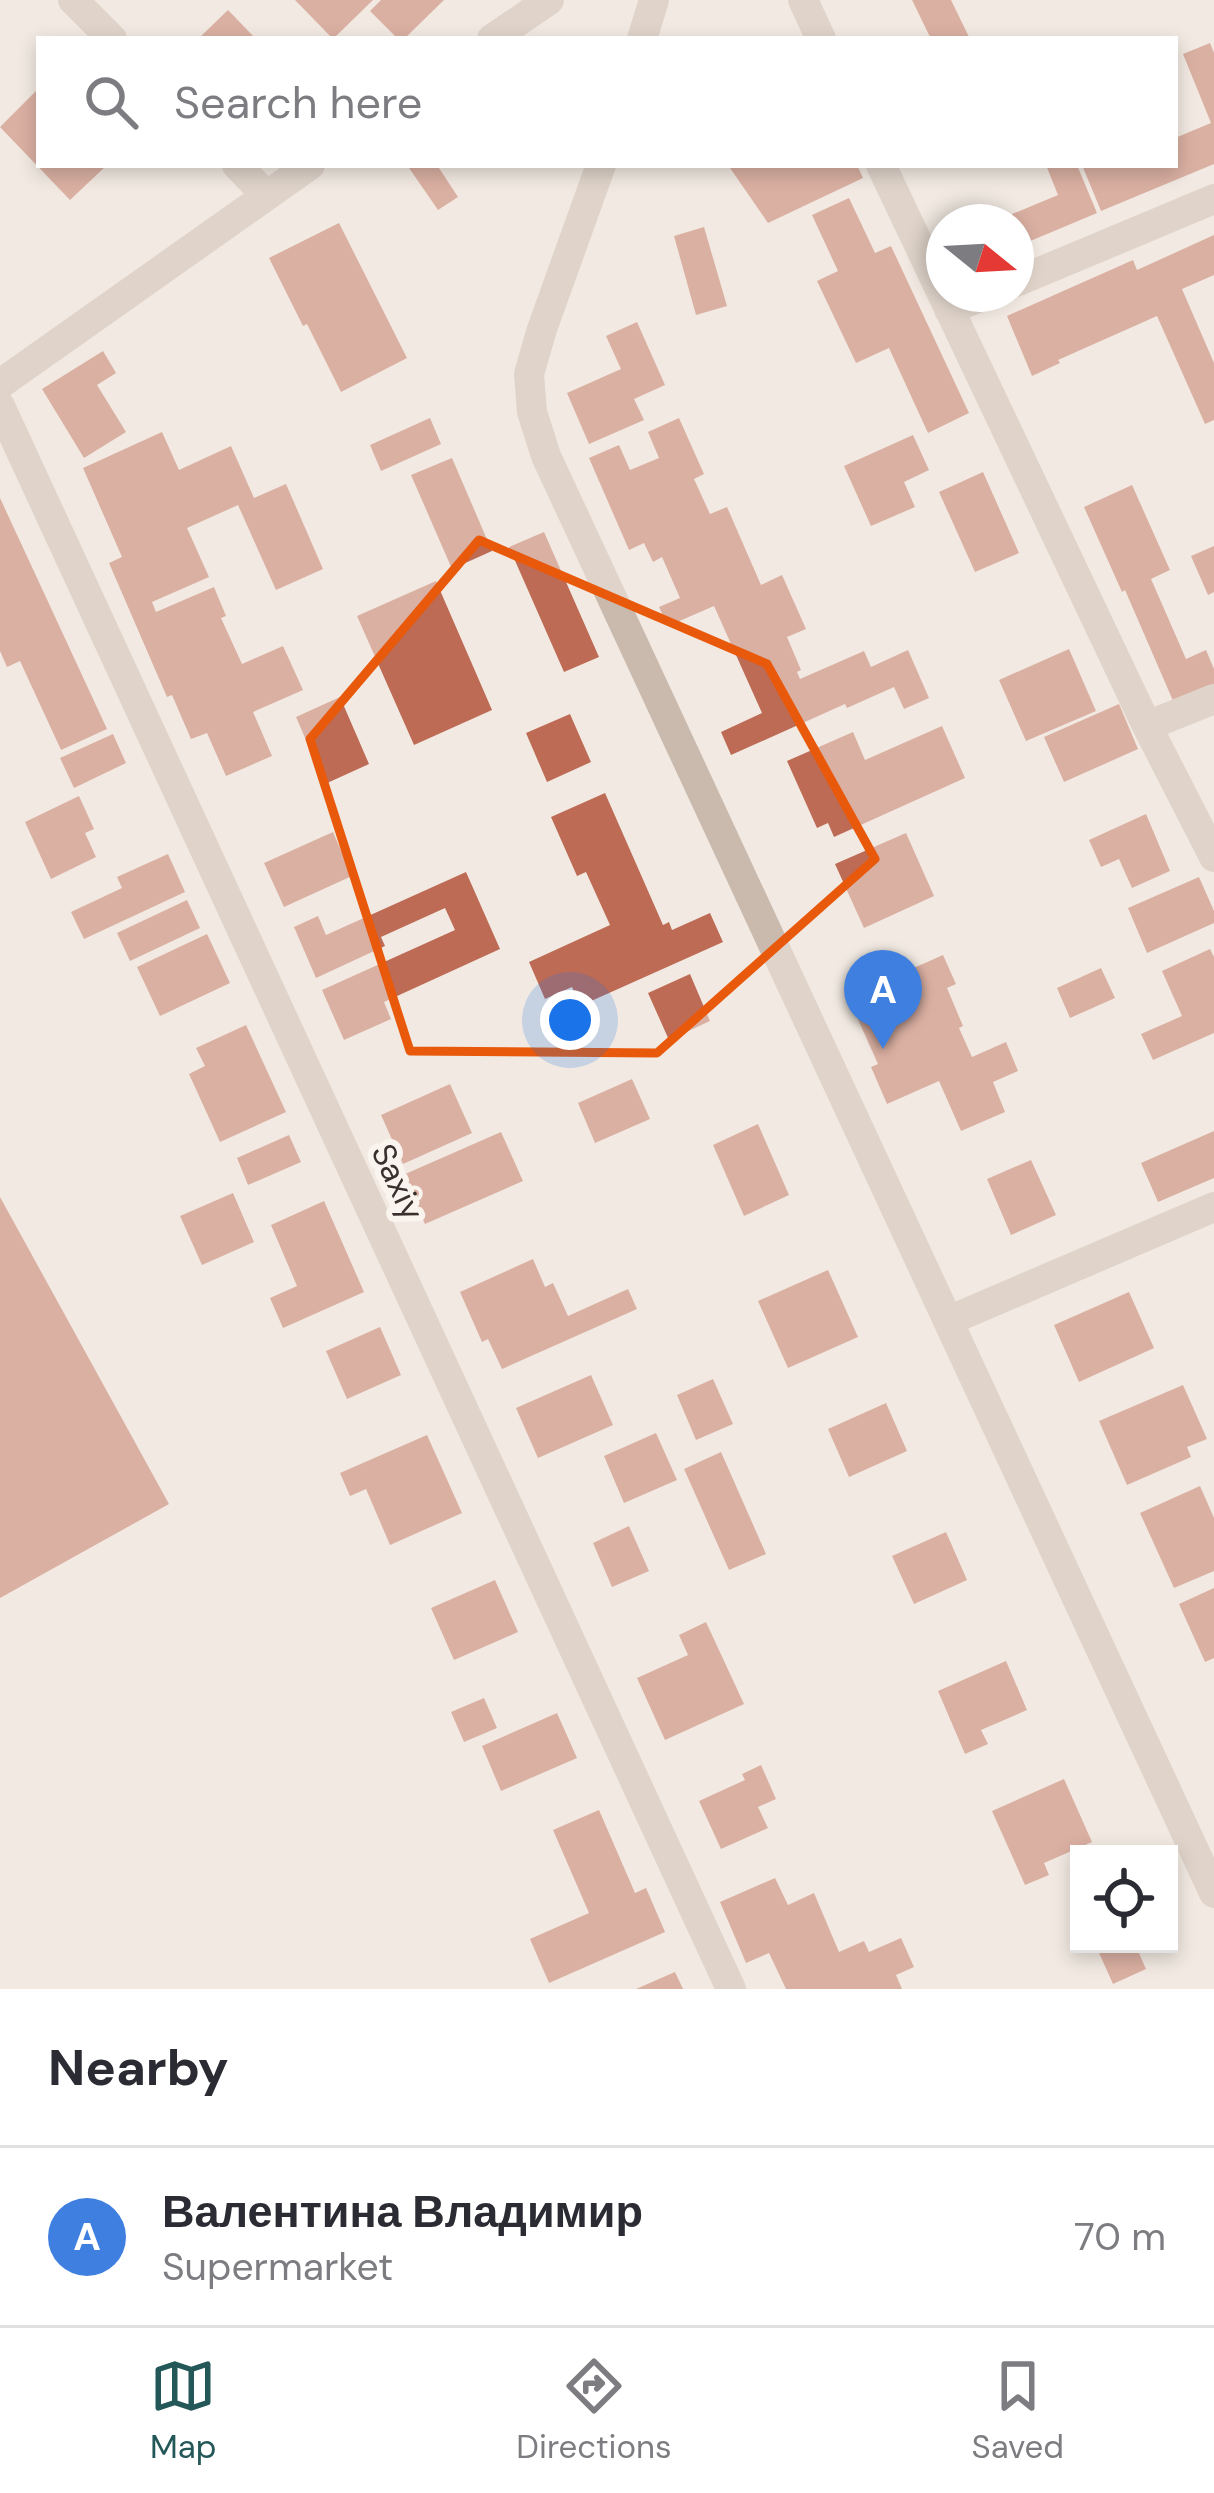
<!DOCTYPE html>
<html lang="en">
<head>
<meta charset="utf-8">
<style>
	:root { --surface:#fff; --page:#f2f2f3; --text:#2b2b33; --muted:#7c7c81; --line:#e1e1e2; --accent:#245758 }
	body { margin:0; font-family:"DM Sans",sans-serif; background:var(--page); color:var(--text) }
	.controls { position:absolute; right:36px; bottom:36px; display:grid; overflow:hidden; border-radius:0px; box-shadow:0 6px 18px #0003 }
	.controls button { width:108px; height:108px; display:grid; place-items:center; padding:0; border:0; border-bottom:3px solid var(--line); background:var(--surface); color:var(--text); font:60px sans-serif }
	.compass { position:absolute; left:926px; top:204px; width:108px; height:108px; border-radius:50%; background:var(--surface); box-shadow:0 6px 18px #0003; rotate:108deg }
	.you { position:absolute; left:570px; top:1020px; width:42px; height:42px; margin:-30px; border:9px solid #fff; border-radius:50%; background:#1a73e8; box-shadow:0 0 0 18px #1a73e833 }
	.badge { display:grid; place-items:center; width:78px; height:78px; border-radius:50%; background:var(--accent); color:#fff; font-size:39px; font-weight:700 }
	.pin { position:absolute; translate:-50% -99px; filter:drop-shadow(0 3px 6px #0008) }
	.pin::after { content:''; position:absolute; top:63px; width:42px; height:36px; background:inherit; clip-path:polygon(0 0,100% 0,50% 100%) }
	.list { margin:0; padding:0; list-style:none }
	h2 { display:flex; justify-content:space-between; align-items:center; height:156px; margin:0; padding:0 48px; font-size:51px }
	h2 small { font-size:39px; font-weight:400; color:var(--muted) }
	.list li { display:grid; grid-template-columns:78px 1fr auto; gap:36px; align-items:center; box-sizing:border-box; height:180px; padding:0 48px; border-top:3px solid var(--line) }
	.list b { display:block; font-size:45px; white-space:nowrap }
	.list p { margin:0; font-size:39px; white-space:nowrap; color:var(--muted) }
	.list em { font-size:39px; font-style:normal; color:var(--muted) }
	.icon { flex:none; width:66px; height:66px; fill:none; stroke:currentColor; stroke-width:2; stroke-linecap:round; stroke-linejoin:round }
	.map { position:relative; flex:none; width:1214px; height:1989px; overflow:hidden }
	.search { position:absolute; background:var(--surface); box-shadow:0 6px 18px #0003; left:36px; right:36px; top:36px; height:132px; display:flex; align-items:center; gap:30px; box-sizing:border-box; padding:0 42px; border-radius:0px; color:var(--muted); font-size:45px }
	.sheet { height:336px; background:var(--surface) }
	nav { display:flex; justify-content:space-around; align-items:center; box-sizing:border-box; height:168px; border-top:3px solid var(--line); background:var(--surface); font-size:33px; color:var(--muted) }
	nav a { display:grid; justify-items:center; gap:6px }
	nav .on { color:var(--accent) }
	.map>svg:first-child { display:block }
	.building { fill:#bd6b55 }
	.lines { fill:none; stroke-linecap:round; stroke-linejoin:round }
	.minor { stroke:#cabaae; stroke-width:30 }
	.marked { fill:none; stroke:#e8590c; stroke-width:9; stroke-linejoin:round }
	.labels { text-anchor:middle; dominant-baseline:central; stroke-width:12; stroke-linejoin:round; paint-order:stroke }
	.street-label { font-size:33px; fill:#39302c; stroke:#faf4ef }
</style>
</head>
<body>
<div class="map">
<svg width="1214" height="1989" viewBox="0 0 1214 1989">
	<rect width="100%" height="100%" fill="#f2eae2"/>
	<!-- building -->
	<path class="building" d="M295 0H373L333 39Z
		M381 0H444L404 39H398L370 11Z
		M912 0H951L970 39H931Z
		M228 10 256 39H198Z
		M1210 43 1214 53V164L1101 211 1082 165H1175V138L1211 123 1183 54Z
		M39 88V165H107L70 200 0 127Z
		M407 165H437L458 197 438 210Z
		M728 165H857L863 178 768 223Z
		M1046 165H1077L1097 213 1016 247V222H993L1058 195Z
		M849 198 875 253 891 246 969 413 928 433 889 348 856 363 817 281 838 271 812 215Z
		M339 223 407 358 341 392 307 324 303 326 269 258Z
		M704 227 727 306 696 315 674 236Z
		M1214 235V275L1182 289 1214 363V420L1205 424 1157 316 1058 360 1060 363 1032 376 1007 316 1133 260 1137 270Z
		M637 322 665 385 634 399 644 420 589 444 567 393 621 369 606 336Z
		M103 351 116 373 97 385 126 432 84 458 42 389Z
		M430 418 441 444 381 471 370 445Z
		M679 418 704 474 694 479 710 514 727 507 761 585 782 575 806 629 787 637 801 670 797 672 800 679 864 651 871 667 908 650 929 698 904 709 894 687 847 708 845 704 731 755 721 732 762 713 714 606 668 626 659 607 680 598 662 557 653 562 644 543 629 550 589 458 619 445 630 470 659 458 648 432Z
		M162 432 179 470 231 446 254 498 286 484 323 569 276 590 238 505 187 528 209 577 152 602 156 612 214 587 226 616 221 618 242 664 283 646 303 690 253 712 272 756 226 776 207 733 191 739 172 695 167 697 109 563 122 557 83 468Z
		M913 435 929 470 904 482 915 507 871 526 844 466Z
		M452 458 492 551 452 569 411 475Z
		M983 472 1019 553 975 572 939 492Z
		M1132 485 1170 570 1151 579 1186 659 1206 650 1214 669V685L1174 703 1125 590 1122 592 1084 507Z
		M0 498 107 729 61 750 20 661 7 667 0 651Z
		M544 532 599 657 564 672 509 547Z
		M1214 546V592L1208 595 1191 556Z
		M436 581 492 710 414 745 357 616Z
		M1069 649 1096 711 1026 741 999 680Z
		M340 697 369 764 325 784 296 717Z
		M1119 704 1138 749 1064 782 1044 737Z
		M570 714 591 762 547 782 526 733Z
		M942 726 965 778 834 837 828 823 817 828 787 761 853 732 865 760Z
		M113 734 126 763 74 788 60 758Z
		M605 793 663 925 669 922 672 930 710 913 723 942 580 1006 572 987 545 999 529 962 610 925 586 872 577 876 551 817Z
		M79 796 94 829 85 833 96 857 51 879 25 822Z
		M1146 814 1170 871 1132 888 1119 859 1101 867 1089 840Z
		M333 832 352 876 284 907 264 863Z
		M906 833 934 896 864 928 835 864Z
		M168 854 185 892 84 939 71 912 122 888 117 877Z
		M466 872 500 949 384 1002 391 1019 344 1040 322 990 455 930 445 908 381 937 385 946 316 978 294 927 318 916 326 935Z
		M1199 877 1214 911V923L1147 953 1128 908Z
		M187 900 200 928 130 961 117 933Z
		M207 934 230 983 160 1016 137 967Z
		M1210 949 1214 957V1033L1153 1060 1141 1034 1182 1016 1162 971Z
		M943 955 956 984 947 988 963 1026 959 1028 972 1057 1006 1042 1018 1071 993 1082 1005 1112 961 1131 939 1081 887 1104 871 1067 878 1064 848 997Z
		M1101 968 1115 998 1070 1018 1057 988Z
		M690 974 710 1021 669 1040 648 993Z
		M246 1025 286 1112 220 1142 189 1074 205 1066 196 1048Z
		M632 1079 650 1119 595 1143 578 1103Z
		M450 1084 472 1133 403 1164 381 1115Z
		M758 1124 789 1195 744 1216 713 1145Z
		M1214 1131V1178L1158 1202 1141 1163Z
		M501 1132 523 1181 425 1224 403 1175Z
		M289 1135 301 1162 248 1185 237 1158Z
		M1031 1160 1056 1215 1011 1235 987 1179Z
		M233 1193 254 1242 202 1265 180 1216Z
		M0 1197 169 1504 0 1598Z
		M324 1201 364 1292 283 1328 270 1298 297 1286 271 1225Z
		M533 1259 545 1287 553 1283 568 1316 628 1289 637 1309 502 1369 488 1339 482 1342 460 1292Z
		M828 1270 858 1337 788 1368 758 1301Z
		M1129 1292 1154 1348 1079 1382 1054 1325Z
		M380 1327 401 1375 347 1399 326 1351Z
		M591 1375 613 1425 538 1458 516 1408Z
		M713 1379 733 1424 696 1440 677 1395Z
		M1183 1385 1207 1439 1187 1447 1191 1457 1127 1485 1099 1421Z
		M886 1403 907 1451 849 1477 828 1429Z
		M656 1433 677 1480 624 1503 604 1456Z
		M427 1435 462 1513 390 1545 366 1489 350 1496 340 1473Z
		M721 1452 766 1554 729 1570 684 1469Z
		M1200 1486 1214 1518V1571L1174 1588 1140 1513Z
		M629 1526 649 1571 612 1587 593 1543Z
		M946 1532 967 1580 914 1604 892 1556Z
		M495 1580 518 1632 454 1660 431 1608Z
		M1214 1588V1658L1205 1662 1179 1604Z
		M706 1622 744 1704 665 1740 637 1678 688 1655 679 1635Z
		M1006 1661 1027 1710 981 1730 988 1744 965 1754 938 1691Z
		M484 1698 497 1728 464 1742 451 1712Z
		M557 1713 577 1758 501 1791 482 1746Z
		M761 1765 776 1799 758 1807 768 1828 721 1849 699 1801 745 1780 742 1774Z
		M1064 1779 1092 1842 1044 1863 1049 1875 1025 1885 992 1811Z
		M599 1810 635 1893 646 1888 665 1932 549 1983 530 1939 589 1913 553 1830Z
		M775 1878 788 1905 814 1893 839 1952 864 1941 869 1952 901 1938 914 1967 896 1975 902 1989H786L769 1953 746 1963 720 1902Z
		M1095 1944H1135L1146 1969 1113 1984Z
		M675 1972 683 1989H636Z"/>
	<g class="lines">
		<!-- minor -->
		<path class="minor" d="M73 0 112 39
			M803 0 821 39
			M492 39 549 0
			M642 39 654 0
			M237 165 266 195
			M601 165 542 329 529 374 532 412 546 456 1214 1893
			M881 165 1147 726 1214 857
			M1016 282 1214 199
			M949 310 987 294
			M0 384 310 165
			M0 406 731 1989
			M1147 726 1214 699
			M948 1321 1214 1207"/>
	</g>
	<!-- marked area -->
	<path d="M0 0H1214V1989H0ZM479 540 767 664 875 859 657 1053 410 1051 310 739Z" fill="#f2eae2" fill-opacity=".55" fill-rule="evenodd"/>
	<path class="marked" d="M479 540 767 664 875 859 657 1053 410 1051 310 739Z"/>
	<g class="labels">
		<!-- street labels -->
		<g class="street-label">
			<text transform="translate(398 1182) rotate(65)">Saxiy</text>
		</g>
	</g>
</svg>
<div class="controls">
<button><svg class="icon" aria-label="locate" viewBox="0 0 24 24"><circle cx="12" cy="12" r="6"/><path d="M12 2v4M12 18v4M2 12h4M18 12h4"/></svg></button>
</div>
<svg class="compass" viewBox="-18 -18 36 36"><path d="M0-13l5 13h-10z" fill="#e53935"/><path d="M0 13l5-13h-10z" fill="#7c7c81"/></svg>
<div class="you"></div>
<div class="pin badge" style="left:883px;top:1049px;background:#3f7fe0">A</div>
<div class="search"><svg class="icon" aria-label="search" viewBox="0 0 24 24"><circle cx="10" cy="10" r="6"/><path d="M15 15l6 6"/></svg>Search here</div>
</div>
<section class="sheet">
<h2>Nearby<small></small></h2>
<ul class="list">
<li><span class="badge" style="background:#3f7fe0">A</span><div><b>Валентина Владимир</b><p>Supermarket</p></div><em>70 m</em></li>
</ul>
</section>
<nav>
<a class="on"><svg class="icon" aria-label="map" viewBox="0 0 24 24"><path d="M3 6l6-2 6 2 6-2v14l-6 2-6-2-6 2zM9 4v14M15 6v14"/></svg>Map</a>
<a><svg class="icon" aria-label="directions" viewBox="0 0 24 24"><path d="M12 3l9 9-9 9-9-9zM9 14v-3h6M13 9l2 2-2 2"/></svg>Directions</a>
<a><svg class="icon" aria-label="saved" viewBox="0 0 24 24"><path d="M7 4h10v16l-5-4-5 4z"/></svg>Saved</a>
</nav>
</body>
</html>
